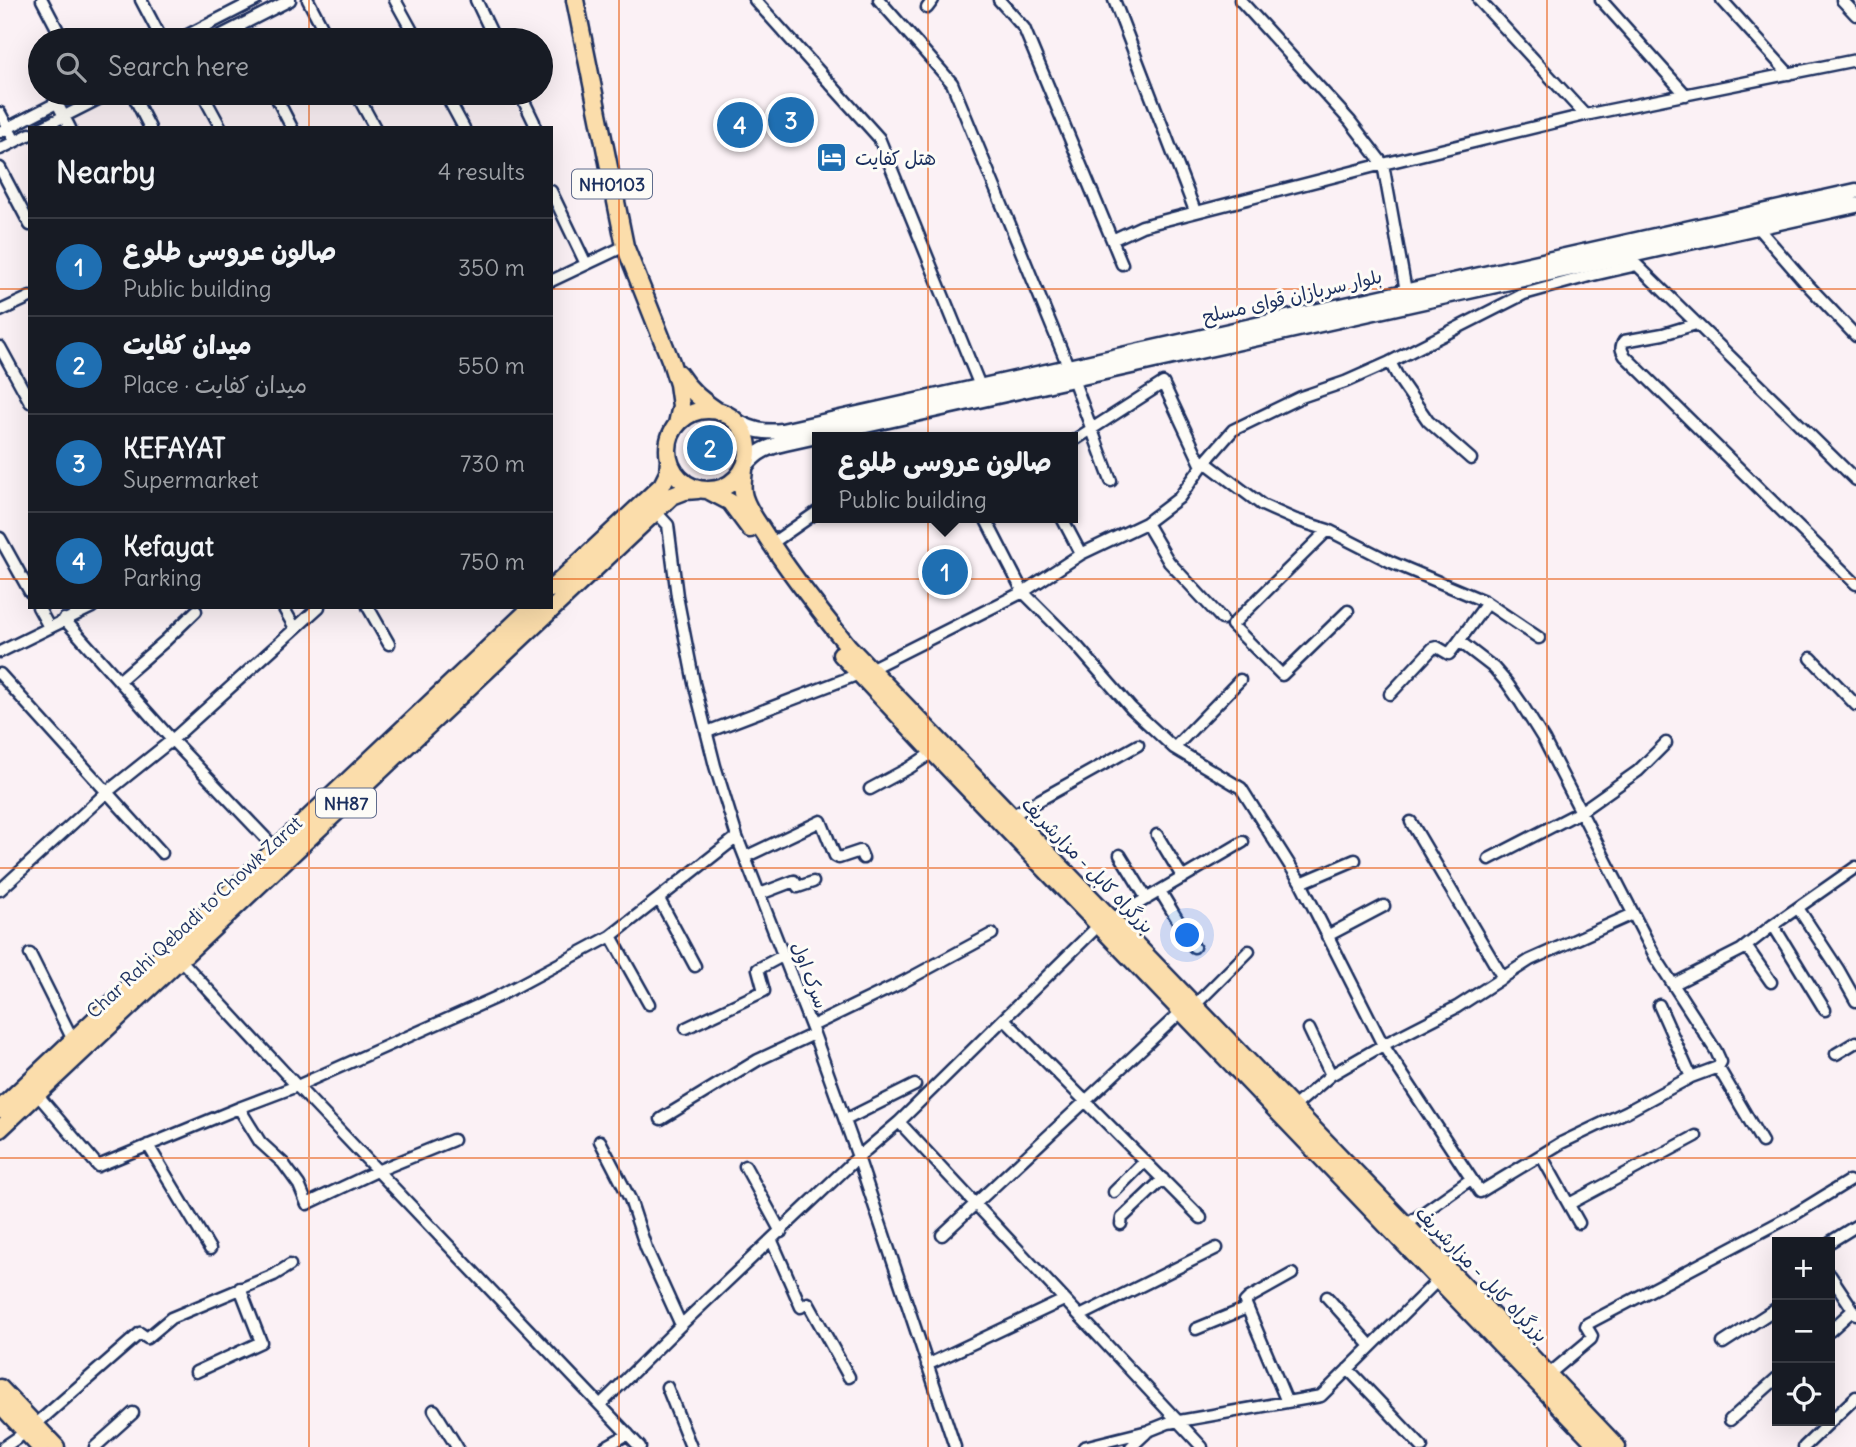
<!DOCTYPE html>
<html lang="en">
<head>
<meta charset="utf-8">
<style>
	:root { --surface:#171b24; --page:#242831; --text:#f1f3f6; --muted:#9ea1a6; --line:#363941; --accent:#1f6fb2 }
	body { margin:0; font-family:Delius,"Playpen Sans Arabic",sans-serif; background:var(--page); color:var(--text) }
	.controls { position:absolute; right:21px; bottom:21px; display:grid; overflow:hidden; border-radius:0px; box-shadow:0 7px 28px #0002 }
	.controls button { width:63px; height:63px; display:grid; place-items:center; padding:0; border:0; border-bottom:2px solid var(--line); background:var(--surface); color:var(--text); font:35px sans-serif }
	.you { position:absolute; left:1188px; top:936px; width:24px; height:24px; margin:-18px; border:5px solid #fff; border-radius:50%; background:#1a73e8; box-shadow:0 0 0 10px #1a73e833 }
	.badge { display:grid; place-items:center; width:46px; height:46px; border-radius:50%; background:var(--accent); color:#fff; font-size:23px; font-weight:700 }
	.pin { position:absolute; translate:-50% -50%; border:4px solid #fff; box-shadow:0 2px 7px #0006 }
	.popup { position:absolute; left:812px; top:432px; width:266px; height:91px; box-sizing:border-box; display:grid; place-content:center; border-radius:0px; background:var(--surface); filter:drop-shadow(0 2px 5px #0005); font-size:23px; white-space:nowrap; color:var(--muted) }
	.popup b { font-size:26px; color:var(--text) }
	.popup::after { content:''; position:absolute; left:50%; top:100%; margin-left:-14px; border:14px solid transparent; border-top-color:var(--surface) }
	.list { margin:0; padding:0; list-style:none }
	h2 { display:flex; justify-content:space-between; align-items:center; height:91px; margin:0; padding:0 28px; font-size:30px }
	h2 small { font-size:23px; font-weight:400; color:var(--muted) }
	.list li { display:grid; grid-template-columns:46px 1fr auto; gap:21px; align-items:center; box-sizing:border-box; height:98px; padding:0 28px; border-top:2px solid var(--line) }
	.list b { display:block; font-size:26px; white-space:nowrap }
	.list p { margin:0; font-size:23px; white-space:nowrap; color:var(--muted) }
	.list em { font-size:23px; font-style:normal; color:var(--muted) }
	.icon { flex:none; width:38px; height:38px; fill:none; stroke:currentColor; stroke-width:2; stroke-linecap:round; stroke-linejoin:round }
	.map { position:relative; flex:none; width:1856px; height:1447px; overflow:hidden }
	.search { position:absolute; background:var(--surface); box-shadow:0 7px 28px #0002; left:28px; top:28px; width:525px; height:77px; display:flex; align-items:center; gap:18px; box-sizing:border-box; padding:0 24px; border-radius:38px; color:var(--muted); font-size:26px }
	.panel { position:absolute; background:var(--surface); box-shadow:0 7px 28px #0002; left:28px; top:126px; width:525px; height:483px; border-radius:0px }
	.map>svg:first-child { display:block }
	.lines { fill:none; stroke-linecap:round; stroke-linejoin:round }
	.minor-casing { stroke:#1b2f5e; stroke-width:15 }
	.secondary-casing { stroke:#1b2f5e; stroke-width:19 }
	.primary-casing { stroke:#1b2f5e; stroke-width:21 }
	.trunk-casing { stroke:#1b2f5e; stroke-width:21 }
	.minor { stroke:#fdfcf7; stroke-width:10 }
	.secondary { stroke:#fdfcf7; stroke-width:14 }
	.primary { stroke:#fbddab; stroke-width:16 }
	.trunk { stroke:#fbddab; stroke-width:16 }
	.grid { fill:none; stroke:#e8590c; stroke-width:2; stroke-opacity:0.55 }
	.labels { text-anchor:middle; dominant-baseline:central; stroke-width:6; stroke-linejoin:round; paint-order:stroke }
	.shield { fill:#fdfcf7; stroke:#5f6c8c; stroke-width:2 }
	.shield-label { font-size:18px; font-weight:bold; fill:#1b2f5e }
	.poi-label { font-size:19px; fill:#1b2f5e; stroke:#fdfcf7; text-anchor:start }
	.street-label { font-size:19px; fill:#1b2f5e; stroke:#fdfcf7 }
</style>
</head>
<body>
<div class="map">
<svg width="1856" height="1447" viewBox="0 0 1856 1447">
	<rect width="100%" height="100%" fill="#fbf1f5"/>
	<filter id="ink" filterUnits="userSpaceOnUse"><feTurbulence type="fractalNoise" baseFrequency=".0143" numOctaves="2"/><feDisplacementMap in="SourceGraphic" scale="14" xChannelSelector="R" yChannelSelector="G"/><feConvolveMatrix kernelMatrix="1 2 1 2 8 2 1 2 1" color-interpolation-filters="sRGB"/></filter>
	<g filter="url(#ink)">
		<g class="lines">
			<defs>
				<path id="minor" d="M42 0 63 40
					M141 0 162 40
					M308 0 329 40
					M395 0 417 40
					M476 0 495 40
					M755 0 879 138 980 386
					M879 0 952 83 1068 366
					M999 0 1024 28 1122 264
					M1114 0 1195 211
					M1240 0 1350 121 1383 164 1406 291
					M1479 0 1585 115
					M1601 0 1686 95
					M1722 0 1789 74
					M1842 0 1856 15
					M927 8 933 0
					M238 27 246 40
					M178 40 256 0
					M212 40 290 0
					M132 93 150 128
					M202 93 221 128
					M274 93 292 128
					M356 93 375 128
					M445 93 464 128
					M520 93 534 122 535 128
					M57 103 70 128
					M0 113 15 141
					M41 128 110 93
					M0 132 76 93
					M0 149 30 134
					M0 168 30 225
					M551 191 586 264
					M1757 227 1804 281 1856 336
					M1112 240 1142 226 1383 164 1585 115 1856 60
					M551 281 625 246
					M0 311 30 297
					M1696 324 1663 334 1624 341C1620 347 1621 350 1625 356L1856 584
					M0 347 30 402
					M1390 362 1399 379 1428 421 1471 459
					M1073 379 1111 481
					M1073 441 1163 383 1202 466
					M1205 462 1262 505 1296 520 1328 530 1391 562 1484 601 1539 638
					M656 512 668 525 677 596 694 683 715 766 737 837 814 1034 858 1157 955 1447
					M985 518 1023 592 1077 646 1131 708 1174 748 1241 788 1301 883 1383 1045 1480 1192 1561 1143 1628 1111 1691 1077 1718 1067
					M1062 518 1081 554
					M1146 523 1169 562 1222 619
					M1328 530 1232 625 1282 675 1348 611
					M0 538 30 592
					M771 544 817 512
					M1487 603 1459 641 1494 668 1507 683 1521 703 1544 740 1656 958 1716 1051 1721 1062 1718 1067 1762 1142
					M38 607 49 627
					M283 607 295 628
					M368 607 389 644
					M64 619 172 740 276 849
					M0 652 92 607
					M1811 658 1856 705
					M870 669 1023 592 1081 554 1146 523 1179 498 1205 462 1233 430 1301 397 1345 382 1390 362 1524 294 1589 276 1637 265 1856 480
					M0 674 162 853
					M120 680 165 641 196 611
					M1390 694 1433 648 1437 647 1449 654 1459 641
					M707 732 859 674
					M1174 748 1240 680
					M870 789 909 768 933 752
					M1011 816 1138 745
					M1411 822 1503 978
					M1157 835 1183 878
					M1120 855 1147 899
					M745 857 821 821 835 856 839 858 860 851 863 858
					M1489 859 1580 812 1638 771 1666 743
					M1301 883 1355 860
					M0 890 107 792 172 740 319 607
					M1160 891 1194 947
					M760 894 794 881 798 887 813 882
					M659 899 695 966
					M1798 908 1838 969 1856 1001
					M1112 919 1243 842
					M1773 925 1825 1010
					M611 936 649 1004
					M1327 936 1384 906
					M1746 946 1771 982
					M30 954 73 1040
					M177 956 297 1086 640 1447
					M1674 984 1741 950 1773 925 1856 867
					M1195 1005 1249 951
					M1659 1005 1691 1077
					M1004 1019 1201 1218
					M812 1026 903 982 992 934
					M686 1028 764 991 758 969 784 955
					M1309 1029 1331 1075
					M1836 1054 1856 1042
					M37 1094 98 1166 239 1108 297 1086 497 997 611 936 737 837
					M239 1108 260 1142 283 1163 299 1185 307 1204 377 1171 453 1140
					M1289 1111 1331 1075 1383 1045 1457 1007 1530 960 1633 914
					M661 1119 758 1060 814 1034
					M845 1120 915 1085
					M899 1122 1202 1447
					M600 1141 630 1199 646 1248 681 1325
					M148 1145 210 1249
					M1541 1155 1579 1223
					M745 1166 781 1232
					M1114 1192 1145 1161
					M1569 1204 1696 1136
					M1121 1224 1122 1218 1163 1179
					M1406 1225 1471 1179
					M942 1235 1182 1011
					M772 1241 801 1307
					M1830 1242 1856 1226
					M1830 1275 1856 1314
					M1327 1297 1371 1346
					M808 1303 849 1377
					M1080 1316 1217 1248
					M1196 1329 1247 1308
					M1830 1331 1853 1310
					M1723 1343 1777 1308
					M927 1365 1064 1300
					M1348 1369 1422 1447
					M196 1372 261 1342 240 1288
					M1548 1375 1591 1339 1592 1336 1586 1326 1587 1324 1797 1213 1849 1181
					M667 1387 691 1447
					M1287 1402 1245 1302 1249 1298 1292 1274
					M600 1405 681 1325 858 1157 899 1122 1099 925
					M434 1410 457 1447
					M1730 1420 1777 1378
					M35 1425 140 1333 147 1338 171 1318 274 1275 290 1265
					M4 1447 26 1432
					M95 1447 133 1413
					M605 1447 628 1434
					M1084 1447 1148 1431 1168 1423 1321 1396 1439 1279
					M1131 1447 1146 1433
					M1804 1447 1856 1397"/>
				<path id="secondary" d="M737 422C753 430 764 433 782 431L1856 191
					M747 464C758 451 768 447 785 443L1856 205"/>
				<path id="primary" d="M0 1388 56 1447
					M0 1404 40 1447"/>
				<path id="trunk" d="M575 0 625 246 671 362 678 384 681 406 677 424
					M678 373C689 390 700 399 716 410
					M668 450a40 40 0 1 1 80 0a40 40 0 1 1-80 0Z
					M744 470C743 480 741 488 744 497 748 510 756 520 763 531 788 571 818 609 848 646L1406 1225 1617 1447
					M709 491 730 502 750 529
					M551 589 662 485 668 473 669 460
					M841 654 933 752 1599 1447
					M0 1109 532 607
					M0 1129 672 496 685 491 698 490"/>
			</defs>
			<!-- minor casing -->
			<use href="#minor" class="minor-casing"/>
			<!-- secondary casing -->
			<use href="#secondary" class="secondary-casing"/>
			<!-- primary casing -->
			<use href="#primary" class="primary-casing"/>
			<!-- trunk casing -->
			<use href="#trunk" class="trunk-casing"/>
			<!-- minor -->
			<use href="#minor" class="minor"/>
			<!-- secondary -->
			<use href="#secondary" class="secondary"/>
			<!-- primary -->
			<use href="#primary" class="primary"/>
			<!-- trunk -->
			<use href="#trunk" class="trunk"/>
		</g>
	</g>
	<!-- grid -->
	<path class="grid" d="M309 0V40M619 0V1447M928 0V1447M1237 0V1447M1547 0V1447M309 93V128M0 289H30M551 289H1856M0 579H30M551 579H1856M309 607V1447M0 868H1856M0 1158H1856"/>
	<!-- icons -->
	<defs>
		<symbol id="hotel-square" viewBox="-11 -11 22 22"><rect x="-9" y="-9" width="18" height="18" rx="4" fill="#1f6fb2" stroke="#fdfcf7"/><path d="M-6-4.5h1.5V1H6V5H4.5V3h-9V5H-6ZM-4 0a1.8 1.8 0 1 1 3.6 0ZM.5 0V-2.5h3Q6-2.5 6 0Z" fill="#fff"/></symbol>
	</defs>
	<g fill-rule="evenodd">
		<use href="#hotel-square" x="814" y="140" width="35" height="35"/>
	</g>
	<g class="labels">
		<!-- shield labels -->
		<g class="shield">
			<rect x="572" y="169.5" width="80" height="29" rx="5"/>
			<rect x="316" y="788.5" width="60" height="29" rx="5"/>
		</g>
		<g class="shield-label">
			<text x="612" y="184">NH0103</text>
			<text x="346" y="803">NH87</text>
		</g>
		<!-- poi labels -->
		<g class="poi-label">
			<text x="855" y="158">هتل کفایت</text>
		</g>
		<!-- street labels -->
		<g class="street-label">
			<text transform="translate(1292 296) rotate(-13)">بلوار سربازان قوای مسلح</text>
			<text transform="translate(1088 865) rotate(46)">بزرگراه کابل - مزارشریف</text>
			<text transform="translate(194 917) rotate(-43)">Char Rahi Qebadi to Chowk Zarat</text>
			<text transform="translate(810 975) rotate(69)">سرک اول</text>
			<text transform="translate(1482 1274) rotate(46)">بزرگراه کابل - مزارشریف</text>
		</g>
	</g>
</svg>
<div class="controls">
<button>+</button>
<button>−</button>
<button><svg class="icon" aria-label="locate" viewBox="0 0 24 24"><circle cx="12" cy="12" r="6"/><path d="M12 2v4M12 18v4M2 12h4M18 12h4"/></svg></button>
</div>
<div class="you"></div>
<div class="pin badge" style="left:945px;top:572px">1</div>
<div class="popup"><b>صالون عروسی طلوع</b>Public building</div>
<div class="pin badge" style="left:710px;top:448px">2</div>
<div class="pin badge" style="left:791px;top:120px">3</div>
<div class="pin badge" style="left:740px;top:125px">4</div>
<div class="search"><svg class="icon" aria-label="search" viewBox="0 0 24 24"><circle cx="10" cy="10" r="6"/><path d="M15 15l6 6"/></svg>Search here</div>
<section class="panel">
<h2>Nearby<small>4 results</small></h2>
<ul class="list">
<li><span class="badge">1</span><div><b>صالون عروسی طلوع</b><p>Public building</p></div><em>350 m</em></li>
<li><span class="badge">2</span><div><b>میدان کفایت</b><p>Place · میدان کفایت</p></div><em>550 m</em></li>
<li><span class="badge">3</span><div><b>KEFAYAT</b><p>Supermarket</p></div><em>730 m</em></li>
<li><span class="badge">4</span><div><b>Kefayat</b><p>Parking</p></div><em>750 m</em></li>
</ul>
</section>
</div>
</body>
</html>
